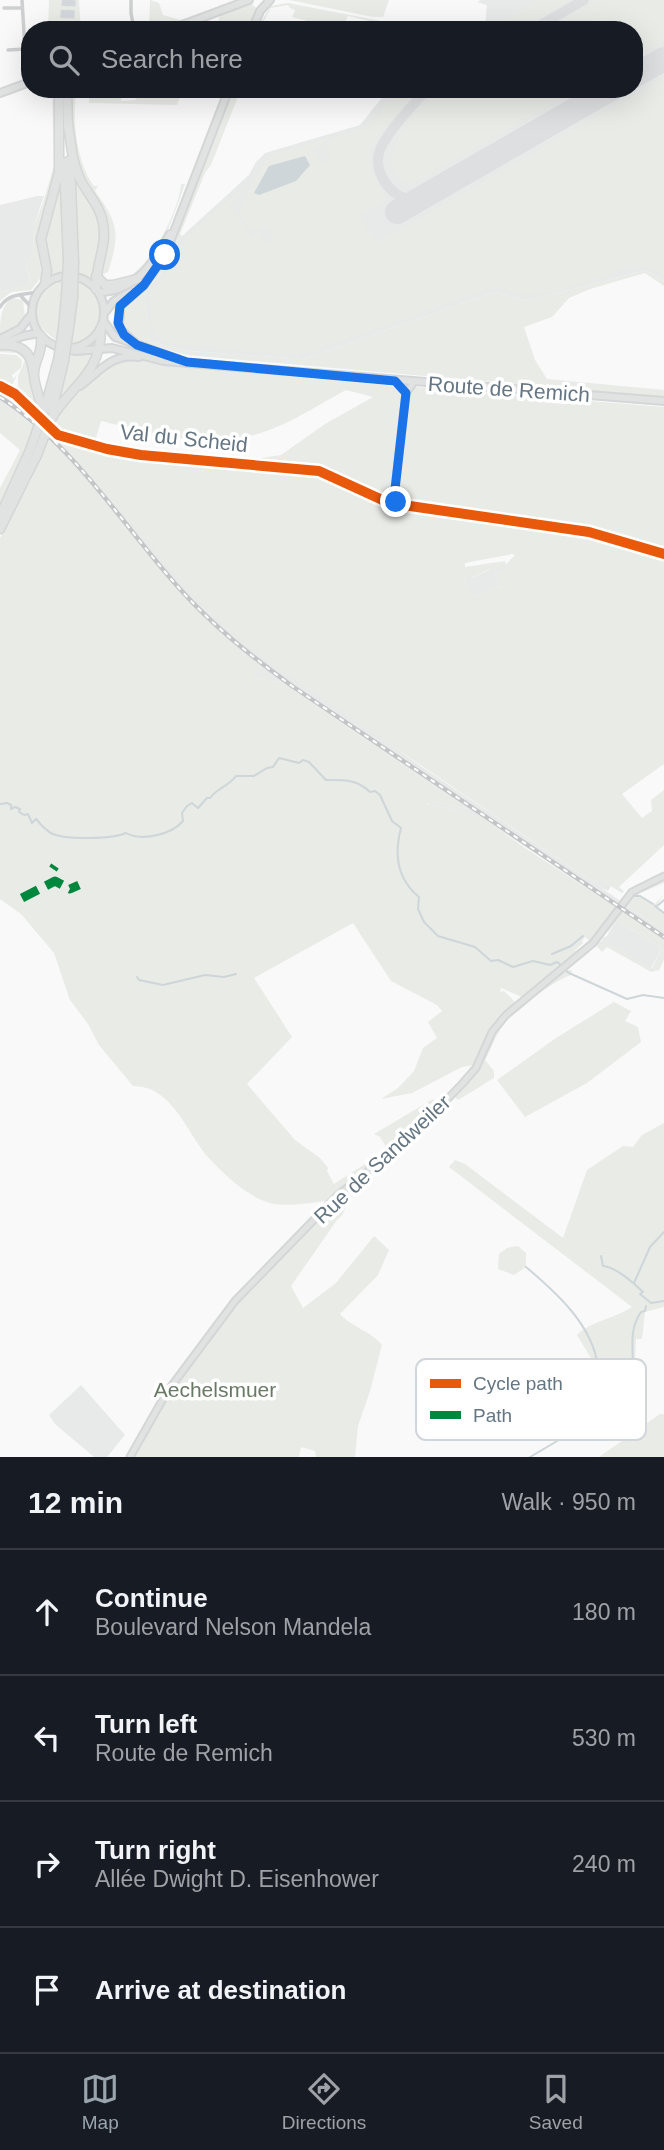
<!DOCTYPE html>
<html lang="en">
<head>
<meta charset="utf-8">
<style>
	:root { --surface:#171b24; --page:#20242c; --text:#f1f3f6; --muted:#9ea1a6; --line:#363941; --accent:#99a4ac }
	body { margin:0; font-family:Helvetica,sans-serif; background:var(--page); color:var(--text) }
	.stop { position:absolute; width:21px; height:21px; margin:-16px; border:5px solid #1a73e8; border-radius:50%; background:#fff }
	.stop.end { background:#1a73e8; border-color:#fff; box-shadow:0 2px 7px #0008 }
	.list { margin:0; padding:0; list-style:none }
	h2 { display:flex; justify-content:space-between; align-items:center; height:91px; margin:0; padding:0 28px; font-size:30px }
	h2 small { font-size:23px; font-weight:400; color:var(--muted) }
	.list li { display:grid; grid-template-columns:46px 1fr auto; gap:21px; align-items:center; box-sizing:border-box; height:126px; padding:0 28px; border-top:2px solid var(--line) }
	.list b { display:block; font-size:26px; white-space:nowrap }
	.list p { margin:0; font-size:23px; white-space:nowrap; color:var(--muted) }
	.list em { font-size:23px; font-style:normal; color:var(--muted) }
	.icon { flex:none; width:38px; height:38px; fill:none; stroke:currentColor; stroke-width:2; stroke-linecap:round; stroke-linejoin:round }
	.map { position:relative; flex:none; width:664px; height:1457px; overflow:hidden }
	.search { position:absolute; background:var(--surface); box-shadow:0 7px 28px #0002; left:21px; right:21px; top:21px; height:77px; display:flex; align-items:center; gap:18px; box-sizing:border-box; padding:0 24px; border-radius:28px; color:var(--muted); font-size:26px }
	.sheet { height:595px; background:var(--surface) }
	nav { display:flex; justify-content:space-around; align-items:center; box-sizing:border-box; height:98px; border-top:2px solid var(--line); background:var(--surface); font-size:19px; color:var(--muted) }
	nav a { display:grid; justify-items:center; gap:4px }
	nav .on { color:var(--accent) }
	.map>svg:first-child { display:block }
	.built { fill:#e8e9e9 }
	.green { fill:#e8ebe6; fill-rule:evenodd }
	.water { fill:#ced6d9 }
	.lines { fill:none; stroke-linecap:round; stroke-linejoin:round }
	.stream { stroke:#ced6d9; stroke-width:2 }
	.taxiway { stroke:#dedfe0; stroke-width:10 }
	.runway { stroke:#dedfe0; stroke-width:24 }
	.highway-tunnel { stroke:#d4d8dc; stroke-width:8; stroke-dasharray:8 4; stroke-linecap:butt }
	.secondary-casing { stroke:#d5d6d7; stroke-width:9 }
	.primary-casing { stroke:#d5d6d7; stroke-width:10 }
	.highway-casing { stroke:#d5d6d6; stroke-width:11 }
	.street { stroke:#cecfd0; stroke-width:3.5 }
	.secondary { stroke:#e1e2e2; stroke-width:5 }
	.primary { stroke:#e1e2e2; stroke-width:6 }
	.highway { stroke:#e1e2e2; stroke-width:8 }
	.rail-casing { stroke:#c3c5c6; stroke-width:4.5 }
	.rail { stroke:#fff; stroke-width:2; stroke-dasharray:5; stroke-linecap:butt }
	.highway-bridge-casing { stroke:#d5d6d6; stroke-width:11; stroke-linecap:butt }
	.highway-bridge { stroke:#e1e2e2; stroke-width:8 }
	.quiet { stroke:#00873e; stroke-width:9; stroke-dasharray:18 9; stroke-linecap:butt }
	.cycleway-casing { stroke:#fff; stroke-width:15 }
	.cycleway { stroke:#e8590c; stroke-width:10 }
	.route { stroke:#1a73e8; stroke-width:9 }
	.labels { text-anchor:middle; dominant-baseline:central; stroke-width:7; stroke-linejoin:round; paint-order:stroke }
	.street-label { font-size:21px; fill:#657683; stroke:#fff }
	.park-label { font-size:21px; fill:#687a64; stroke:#fff }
	.key { fill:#fff; stroke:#d1d6da; stroke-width:2 }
	.key-label { font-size:19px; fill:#657683 }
</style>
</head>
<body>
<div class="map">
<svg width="664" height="1457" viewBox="0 0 664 1457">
	<rect width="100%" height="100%" fill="#f9f9f9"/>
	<!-- built -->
	<path class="built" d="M481 0H664V281L652 273 643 271 527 301 495 292 304 359 190 351 150 342 144 291 160 275 181 237 249 175 256 162 265 153 360 125 389 89H634V30H478L485 25 487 5 477 2Z
		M37 196H44L34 225 33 253 26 265 31 283 0 292V205Z
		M4 391 72 451 70 452 210 613 419 765 594 883 598 878 611 886 608 891 600 887 664 931V939L478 815 475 819 463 811 426 804 438 802 469 810 280 681 271 682 267 677 255 679 253 675 262 668 237 649 188 602 57 448 34 426 0 400V392Z
		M505 561 506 565 495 576 500 586 495 589 494 587 476 596 470 592 464 580 467 575 472 578 491 569 493 572Z
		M616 921 662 948 651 968 601 939 607 936Z
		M81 1385 125 1435 107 1457H94L55 1424 49 1415Z"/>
	<!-- green -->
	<path class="green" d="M49 0H79L81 30H48Z
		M150 0 159 3 163 15 180 20 187 18 188 19 160 30H149Z
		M289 0H389L383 17H373Z
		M539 0H571L519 30H485Z
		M597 0H664V40L634 57V30H545Z
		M288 3 381 21V24L348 16 341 30 292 17 295 10 290 8 288 5 271 8 259 30H256L271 6Z
		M245 4H252L256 8 247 30H213L218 25 219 17Z
		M664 78V276C652 268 646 264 632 269L629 267C598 277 563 294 528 295 515 295 505 287 491 288L336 343 333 342 320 348 319 351 291 356 215 348 213 346C193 345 168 350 153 331L148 297 150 291 163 280 187 236 250 181 230 206 250 232V237L259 231 267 243 274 240 271 235 273 233 263 227 258 230 251 229 240 216V212L250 188 269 155 331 137 314 152 321 163 330 159 326 146 335 136 365 128 402 89H419L377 138 371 149 369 159 371 172 387 199 360 215 376 243Z
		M52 89H54L57 166 36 239 42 276 31 290 11 292 0 301V292L31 282 26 265 33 253 34 225 43 203 54 165Z
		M71 89H73L74 95 77 89C71 116 77 165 94 186H98L95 191C119 224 120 234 108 272L102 275 106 280C114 280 120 280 128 277 152 264 179 210 181 184H185C174 213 160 264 130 278 124 281 115 282 109 284L100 278 107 237 81 174 74 144Z
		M89 89H114L113 94 117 96 119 89H122L121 101 136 100 139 89H183L177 105 89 103Z
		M233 89H241L211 165 205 173 180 234 182 236 160 275 144 291 150 342 190 351 304 359 495 292 527 301 643 271 652 273 664 281V286L645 273 590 289 569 298 552 317 524 327 535 360 547 379 664 390V397L186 355 136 340 121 327V310L124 303 155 276 169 255Z
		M443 89H578L412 184C404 183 399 180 395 172 381 147 423 102 443 89Z
		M74 172C99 212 111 234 91 280L78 274Z
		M61 177 63 273 52 276 46 252 45 236Z
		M63 281C127 279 96 376 47 333 25 315 39 287 63 281Z
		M12 298 23 300 25 317 15 329 0 336C0 321 0 306 12 298Z
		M7 347 25 352 37 403 18 393V376L25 360 16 353 0 352V349Z
		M94 351 90 365 62 398 59 397 69 354Z
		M0 354 16 355 22 360 21 368 12 375 13 379 17 375 8 394 4 391 2 394 0 392Z
		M136 358 158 364 387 385 401 390 403 397 392 490 386 496H380L354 482 350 484 320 471 340 483 346 492 358 490 389 505 593 534 664 556V764L622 794 642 818 652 811 651 800 664 790V845L619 887 624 891 622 893 598 878 594 883 266 660 229 631 196 599 70 452 71 450 51 431 56 414 68 397 82 389 112 362ZM346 390 373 397 325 424 281 455 255 459 142 450 108 444 96 438 101 421C148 432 201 448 249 436 283 429 316 406 346 390ZM512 554 515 555 495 576 500 587 495 588 494 586 476 596 473 591H470L464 580 467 575 471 578 490 569 493 573 505 561 465 567V563Z
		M416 387 664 407V551L590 528 398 500 407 394 410 390Z
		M0 400 34 426 17 471 0 505V488L20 450 0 433Z
		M48 439C122 514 177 604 262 668L253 675 255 678 268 677 271 682 280 681 469 810 438 802 426 804 463 811 475 818 478 814 525 848 616 907 591 942 585 937 582 941 583 943 573 952 583 946 585 948 528 994 522 997 501 988 500 992 504 991 516 1003 505 1012 502 1011 503 1014 487 1038 473 1069 411 1135 345 1184 329 1201C310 1202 282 1209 264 1201 244 1193 222 1173 208 1157 186 1131 172 1086 133 1086L99 1045 88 1024 70 1000 54 953 21 914 0 899V538L31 480ZM353 923 391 981 437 1005 442 1011 428 1022 437 1038 423 1048 414 1071 398 1088 381 1099 412 1093 462 1067 474 1065 438 1105 433 1099 374 1134 380 1137 388 1150 368 1166 365 1164 334 1184 327 1171 328 1168 320 1158 295 1140 247 1084 292 1037 254 978Z
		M664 877V883L638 894 655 904 664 894 656 906 664 913V931L625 904 635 892Z
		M622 911 664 939V960L659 970 651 972 607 947 602 952 595 944 603 940 652 968 662 948 616 921 608 932 607 929Z
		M565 970H572L571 975C552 982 515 1009 503 1025 496 1035 491 1049 485 1060L494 1071V1078L458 1100 454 1096 474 1075 488 1045 508 1015Z
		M614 1002 631 1011 625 1021 638 1027 641 1042 587 1083 525 1117 497 1080 556 1038Z
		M664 1123V1307L645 1312 642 1339H636L635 1366 614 1386 607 1385 577 1335C589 1322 616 1318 632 1307L449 1167 455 1160 465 1164 563 1238 587 1170 623 1146 633 1147 642 1135Z
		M339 1196 347 1202 343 1214 337 1220 291 1286 303 1308 336 1283 374 1236 389 1250 378 1275 340 1314C351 1327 371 1331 382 1345L370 1391 358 1426 355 1457H316L315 1451 301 1447 299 1457H132L166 1397 237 1302 307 1232Z
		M518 1246 526 1253V1267L514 1275 498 1269 499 1254 507 1248Z
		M660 1414H664V1457H599Z"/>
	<!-- water -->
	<path class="water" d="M305 156 310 165 296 181 259 195 254 193 269 166Z"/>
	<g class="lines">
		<!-- stream -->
		<path class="stream" d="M0 804 7 803 11 805V809L15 807 20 809 19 812 24 815 28 814 32 823 36 819C41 825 46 831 53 834 67 840 113 839 126 833 142 842 172 834 183 821L182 813 187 806 192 803 198 808 207 798H210C217 788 229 786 236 776H254L267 768 273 767 279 758 299 763 303 760 309 762 326 780C344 780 357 779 370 792L375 791 380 795 392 821 401 828C394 854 397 879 419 897L418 909 424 922 438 936 475 947 491 961 498 960 513 967 533 961 550 965 557 962 561 965
			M632 896H640L653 904
			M655 906 664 913
			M657 906 664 900
			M552 954 571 946 583 936
			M565 970 569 973 627 999 643 995 664 998
			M137 977 139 980 163 985 205 975 224 977 236 974
			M601 1256 603 1266C616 1267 635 1284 643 1292L640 1294 651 1303 664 1301
			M526 1267C558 1294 592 1325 598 1366L615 1384
			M634 1283 650 1247 664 1232
			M590 1417 608 1389 633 1367C633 1348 629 1329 641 1312L645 1311 646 1306
			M530 1457 586 1424"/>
		<!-- taxiway -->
		<path class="taxiway" d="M532 30 584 0
			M429 89C416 100 383 137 379 153 373 172 392 200 413 199 420 199 427 194 433 191"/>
		<!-- runway -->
		<path class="runway" d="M634 76 664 59
			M397 212 611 89"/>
		<!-- highway-tunnel -->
		<path class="highway-tunnel" d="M63 30 66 0
			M69 30 72 0"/>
		<defs>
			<path id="secondary" d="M414 382 406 393 394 497 400 505 587 532
				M589 532 664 554
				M130 1457 167 1392 235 1301 338 1195 412 1136 462 1084 476 1068 492 1032 506 1015 593 943 632 892 664 876"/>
			<path id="primary" d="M169 30 249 0
				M252 30 260 11 270 0
				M0 93 30 82
				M32 312a36 36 0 1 1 72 0a36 36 0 1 1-72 0Z
				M99 292C135 292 154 263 170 234
				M105 312 114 301 130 292
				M104 322 115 337 178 359
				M0 339 20 329 31 315
				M2 344 23 336 39 333
				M137 345 119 328 120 306 144 285 165 255 229 89
				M62 348 76 351 112 348 164 361 664 401
				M80 386C100 371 112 353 139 357"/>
			<path id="highway" d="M67 89 68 127
				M68 123C71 143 72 163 81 181 88 194 99 205 102 219 109 244 95 264 96 289
				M70 160 74 262
				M64 162 68 262
				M96 276 105 285H113L137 279
				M45 284 47 270 41 239 59 172V92
				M63 328 66 296
				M69 328 73 297
				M41 336C43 355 33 361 34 376 35 389 42 401 42 416
				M0 345C20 344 31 350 33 371
				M44 411 58 360
				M52 411 64 361
				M50 421C70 385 101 376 101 328
				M0 516 30 450
				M0 529 37 455"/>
		</defs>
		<!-- secondary casing -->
		<use href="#secondary" class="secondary-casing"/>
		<!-- primary casing -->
		<use href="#primary" class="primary-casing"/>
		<!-- highway casing -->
		<use href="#highway" class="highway-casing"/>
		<!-- street -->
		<path class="street" d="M22 0 25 49 30 79
			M131 0V13L134 30
			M4 8H22
			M8 50 25 49
			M21 296 32 308
			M0 307C9 293 22 295 38 292
			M0 386 15 394 54 432 71 439 122 452 319 471 379 499 398 504"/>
		<!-- secondary -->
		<use href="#secondary" class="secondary"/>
		<!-- primary -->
		<use href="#primary" class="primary"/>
		<!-- highway -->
		<use href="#highway" class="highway"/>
		<defs>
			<path id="rail" d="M0 397C74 445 121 523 179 588 213 626 251 656 292 686L664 937"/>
		</defs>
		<!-- rail casing -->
		<use href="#rail" class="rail-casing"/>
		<!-- rail -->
		<use href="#rail" class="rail"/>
		<defs>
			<path id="highway-bridge" d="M66 296 68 262
				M73 297 74 262
				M58 360 63 328
				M64 361 69 328
				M30 450 42 416
				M37 455 50 421"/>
		</defs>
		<!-- highway-bridge casing -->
		<use href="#highway-bridge" class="highway-bridge-casing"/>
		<!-- highway-bridge -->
		<use href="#highway-bridge" class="highway-bridge"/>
		<!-- quiet -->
		<path class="quiet" d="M53 869 55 866
			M22 898 55 881 70 889 79 885"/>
		<defs>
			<path id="cycleway" d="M0 386 15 394 58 435 107 449 141 455 319 471 389 503 589 532 664 554"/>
		</defs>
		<!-- cycleway casing -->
		<use href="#cycleway" class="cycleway-casing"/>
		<!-- cycleway -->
		<use href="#cycleway" class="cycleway"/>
	</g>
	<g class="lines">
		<!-- route -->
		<path class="route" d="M165 255 144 285 120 306 118 323 124 335 137 345 187 362 395 381 406 393 394 498 396 502"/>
	</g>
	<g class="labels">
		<!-- street labels -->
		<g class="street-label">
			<text transform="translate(509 389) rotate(4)">Route de Remich</text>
			<text transform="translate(184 438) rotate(6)">Val du Scheid</text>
			<text transform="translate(382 1159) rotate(-43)">Rue de Sandweiler</text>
		</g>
		<!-- park labels -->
		<g class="park-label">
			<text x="215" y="1389">Aechelsmuer</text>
		</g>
	</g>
	<!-- legend -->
	<rect x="416" y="1359" width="230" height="81" rx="10" class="key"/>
	<rect x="430" y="1379" width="31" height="9" fill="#e8590c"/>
	<rect x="430" y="1411" width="31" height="8" fill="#00873e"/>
	<g class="key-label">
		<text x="473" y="1390">Cycle path</text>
		<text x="473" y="1422">Path</text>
	</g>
</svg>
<div class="stop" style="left:165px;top:255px"></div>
<div class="stop end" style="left:396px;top:502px"></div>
<div class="search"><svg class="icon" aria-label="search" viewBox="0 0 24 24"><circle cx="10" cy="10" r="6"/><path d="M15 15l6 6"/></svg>Search here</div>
</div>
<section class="sheet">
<h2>12 min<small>Walk · 950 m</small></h2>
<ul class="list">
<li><svg class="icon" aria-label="ahead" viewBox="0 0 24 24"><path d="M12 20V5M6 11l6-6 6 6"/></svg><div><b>Continue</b><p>Boulevard Nelson Mandela</p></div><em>180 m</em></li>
<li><svg class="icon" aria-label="left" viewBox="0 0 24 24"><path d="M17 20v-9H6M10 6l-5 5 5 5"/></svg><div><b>Turn left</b><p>Route de Remich</p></div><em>530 m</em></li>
<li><svg class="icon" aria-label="right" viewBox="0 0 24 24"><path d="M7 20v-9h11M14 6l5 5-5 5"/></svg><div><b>Turn right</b><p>Allée Dwight D. Eisenhower</p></div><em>240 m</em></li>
<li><svg class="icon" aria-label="arrive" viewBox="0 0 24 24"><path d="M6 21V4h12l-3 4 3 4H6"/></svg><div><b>Arrive at destination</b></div></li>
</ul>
</section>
<nav>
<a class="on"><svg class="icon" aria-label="map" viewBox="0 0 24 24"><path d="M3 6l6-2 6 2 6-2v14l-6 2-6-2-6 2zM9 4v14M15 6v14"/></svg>Map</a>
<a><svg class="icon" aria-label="directions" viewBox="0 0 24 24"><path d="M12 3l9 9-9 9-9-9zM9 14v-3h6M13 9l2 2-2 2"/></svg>Directions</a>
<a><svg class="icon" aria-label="saved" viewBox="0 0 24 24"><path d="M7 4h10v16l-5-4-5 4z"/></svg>Saved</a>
</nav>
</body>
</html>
